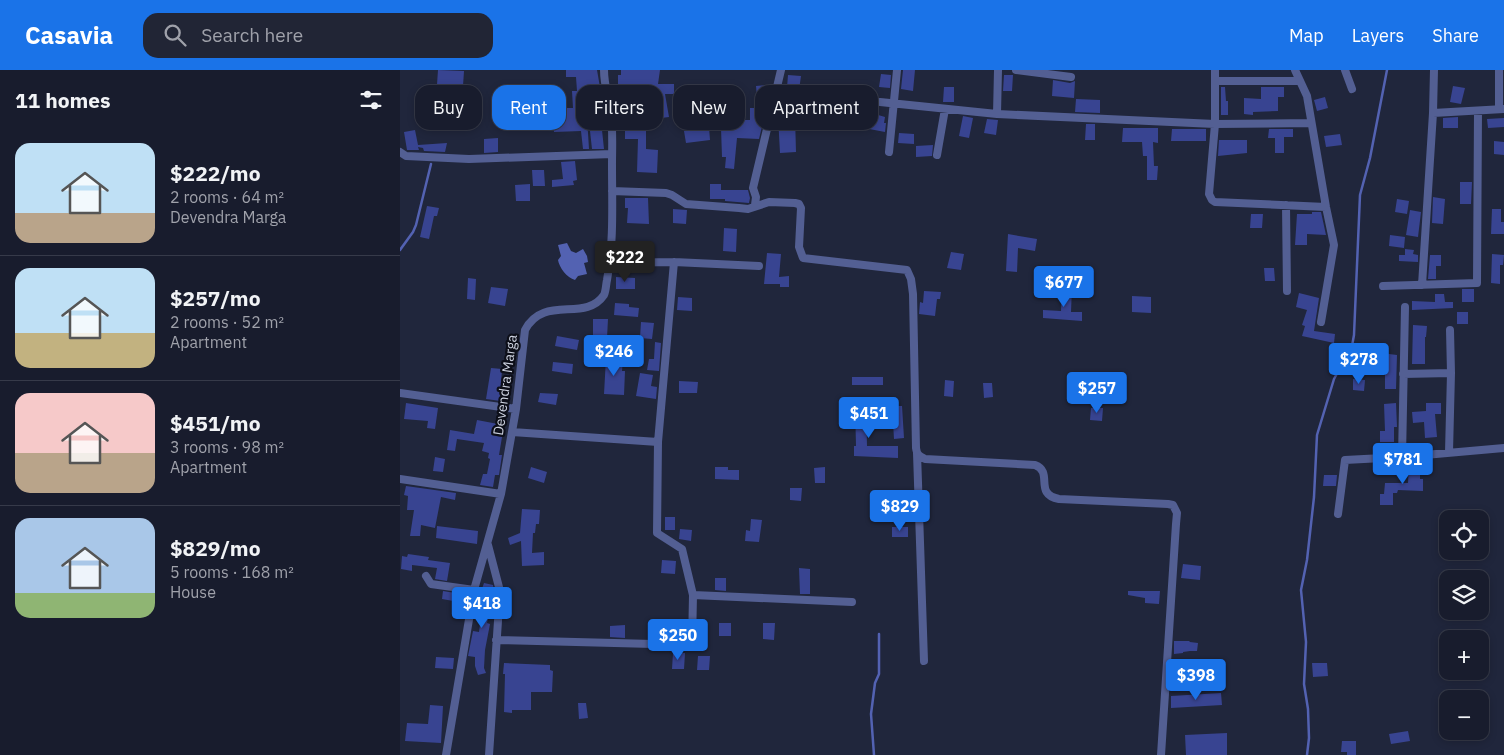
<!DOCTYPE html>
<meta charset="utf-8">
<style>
body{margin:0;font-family:"IBM Plex Sans",sans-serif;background:#212535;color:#f1f3f6;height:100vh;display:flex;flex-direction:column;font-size:19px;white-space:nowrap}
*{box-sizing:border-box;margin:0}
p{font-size:16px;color:#9fa1aa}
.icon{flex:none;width:28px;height:28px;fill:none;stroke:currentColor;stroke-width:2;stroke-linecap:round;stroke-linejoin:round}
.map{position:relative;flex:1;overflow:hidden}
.panel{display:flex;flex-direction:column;background:#181c2d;width:400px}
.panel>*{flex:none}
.guide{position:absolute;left:15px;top:15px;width:475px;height:45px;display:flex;gap:10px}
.controls{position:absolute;left:1039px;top:440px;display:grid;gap:10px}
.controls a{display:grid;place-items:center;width:50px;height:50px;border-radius:10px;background:#181c2d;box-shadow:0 2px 8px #0003,0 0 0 1px #363a49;font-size:25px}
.price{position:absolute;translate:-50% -42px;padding:0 11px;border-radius:5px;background:#1a73e8;color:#fff;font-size:16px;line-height:32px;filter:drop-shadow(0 1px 2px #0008)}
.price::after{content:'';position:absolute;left:50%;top:30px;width:15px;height:11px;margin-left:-8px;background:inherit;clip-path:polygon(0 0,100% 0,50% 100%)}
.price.on{background:#222;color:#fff}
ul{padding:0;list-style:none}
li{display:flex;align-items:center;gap:15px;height:125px;padding:0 15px}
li+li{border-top:1px solid #363a49}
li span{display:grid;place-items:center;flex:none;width:140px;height:100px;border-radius:15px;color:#555}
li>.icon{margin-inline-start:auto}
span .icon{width:60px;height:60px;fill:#fffc;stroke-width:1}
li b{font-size:21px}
h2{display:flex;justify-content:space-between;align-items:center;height:60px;padding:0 15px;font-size:21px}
.chip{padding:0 18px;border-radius:15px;background:#181c2d;box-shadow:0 2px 8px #0003,0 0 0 1px #363a49;font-size:18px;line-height:45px}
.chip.on{background:#1a73e8;color:#fff}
header{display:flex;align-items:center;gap:30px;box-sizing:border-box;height:70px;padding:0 25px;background:#1a73e8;color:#fff}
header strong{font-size:24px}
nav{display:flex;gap:28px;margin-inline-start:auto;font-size:18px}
.search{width:350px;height:45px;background:#212535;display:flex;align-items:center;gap:12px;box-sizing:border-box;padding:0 18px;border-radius:15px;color:#9fa1aa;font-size:19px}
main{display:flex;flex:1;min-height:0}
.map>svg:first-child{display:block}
</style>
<header>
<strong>Casavia</strong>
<div class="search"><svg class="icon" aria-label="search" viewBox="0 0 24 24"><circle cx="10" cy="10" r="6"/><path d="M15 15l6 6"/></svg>Search here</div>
<nav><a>Map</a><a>Layers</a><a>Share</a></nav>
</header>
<main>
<section class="panel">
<h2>11 homes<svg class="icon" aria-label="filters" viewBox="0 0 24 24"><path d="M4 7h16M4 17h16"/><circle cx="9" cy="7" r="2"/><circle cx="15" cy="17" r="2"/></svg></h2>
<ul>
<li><span style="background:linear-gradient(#bfe0f5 70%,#b9a48a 0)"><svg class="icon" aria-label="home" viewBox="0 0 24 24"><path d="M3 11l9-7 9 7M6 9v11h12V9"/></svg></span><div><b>$222/mo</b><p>2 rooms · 64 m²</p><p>Devendra Marga</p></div></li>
<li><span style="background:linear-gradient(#bfe0f5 65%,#c2b280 0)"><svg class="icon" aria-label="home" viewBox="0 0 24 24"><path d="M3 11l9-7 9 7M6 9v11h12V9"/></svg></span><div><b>$257/mo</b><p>2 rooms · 52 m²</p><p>Apartment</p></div></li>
<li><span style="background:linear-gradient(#f6c9c9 60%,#b9a48a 0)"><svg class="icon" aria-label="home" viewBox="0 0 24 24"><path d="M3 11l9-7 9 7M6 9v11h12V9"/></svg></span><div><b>$451/mo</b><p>3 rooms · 98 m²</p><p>Apartment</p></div></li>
<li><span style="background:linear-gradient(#a9c7e8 75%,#8fb573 0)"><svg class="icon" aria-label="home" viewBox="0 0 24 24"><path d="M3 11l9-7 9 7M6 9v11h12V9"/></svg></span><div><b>$829/mo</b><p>5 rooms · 168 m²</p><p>House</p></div></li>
</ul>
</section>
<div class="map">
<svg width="1104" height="685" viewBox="0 0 1104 685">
<rect width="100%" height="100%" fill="#20263c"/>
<path fill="#5362b2" d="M167 173 171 181 176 183 183 179 187 186 188 192 184 193 187 204 178 206 175 210C167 208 159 197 158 190L161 186 158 175Z"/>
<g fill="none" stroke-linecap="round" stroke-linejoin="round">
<path stroke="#5362b2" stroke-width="2.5" d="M0 180 13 162 16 155 31 94
M474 685 471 644 475 613 479 604V564
M907 685 909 668 908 639 904 614 906 572 901 520 907 490 914 427 917 365 934 309 952 276 954 265 960 125 970 88 987 0"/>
</g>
<path fill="#384491" d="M38 0 64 1 62 31 36 29Z
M166 0H197L205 46 187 47 189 79H183L181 61 154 62 153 48 120 49V42L142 41V38H173L172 21H177L176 7H166Z
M221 0H260L258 14H274V24H265L269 47 246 50V79L258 80 257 103 237 102 238 69H225V53H220V23H218V5H221Z
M503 0H515L513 21 501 19Z
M481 4 491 5 490 18 479 17Z
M388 5 401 6 399 20H403L402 32 386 30Z
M604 5H613L612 21H603Z
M653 10 670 13 675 11 674 28 652 26Z
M367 15 368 26H365V44L359 69 337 68 334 99 325 98 326 87H322L321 58H336L338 50H350V38H358L356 16Z
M1053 16 1065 18 1061 34 1050 32Z
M544 17H554V32H543Z
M821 17H825L826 31H828V45H821Z
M861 17H884V27H878V41L853 42V45L844 44V28L861 29Z
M925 27 928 38 917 41 914 30Z
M676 29 700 30V43L675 42Z
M468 42 485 47 484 53H486L485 62 464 58Z
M378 46H395L396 82 380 83Z
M563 46 573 48 569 68 559 66Z
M1058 47V58H1043V48Z
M1104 48V57L1088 58 1087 49Z
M587 49 598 50 596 65 584 63Z
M686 54H695V70H685Z
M309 57 310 70 286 73 284 61Z
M723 58H758V73L753 72 754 96H758L757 110H747V86H743L742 72H722Z
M772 59H806V71H771Z
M869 59H893V67H884V83H875V68H868Z
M15 60 18 75 47 73 45 82 24 81 23 78 18 77 19 80H7L4 62Z
M202 60 204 79H192L190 61Z
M499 63 514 64V74L498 73Z
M940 64 942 75 926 77 924 66Z
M98 68V82L84 83V69Z
M819 70H847V83L818 86Z
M1094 71 1104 72V85L1094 84Z
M533 75 532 86 516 87V76Z
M175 91 177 110 173 111 174 115 152 117V110L163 109 161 92Z
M132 100H144L145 116H133Z
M1060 112H1072L1071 134H1060Z
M130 114V131H116L115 115Z
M310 114H321V120H348L350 128 349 133 325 131V129H310Z
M1033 127 1045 129 1043 154 1032 153Z
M225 128H248L249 154 227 153 228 138H225Z
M997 129 1009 131 1007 144 995 142Z
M27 136 39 138 37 146H34L29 169 20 167Z
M273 139 287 140 286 154 273 153Z
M1092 139H1101V152H1104V164H1091Z
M1010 140 1021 142 1018 167 1006 165Z
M912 142H921L926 165 907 164V175H895L897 144H912Z
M851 144H863L862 158H850Z
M324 158 337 159 336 182 323 181Z
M608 164 637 169 635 181 618 178 617 202 606 201Z
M990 165 1005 167 1004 178 989 176Z
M1005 179 1014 180 1013 184 1018 185V192L999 191V185H1005Z
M551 182 564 184 561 200 547 198Z
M367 183 381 184 379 207 389 206V217H380V214H364Z
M1092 184 1104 185 1103 195H1100V214L1091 213Z
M1030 185H1041V196H1036V209H1028Z
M864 198H874L875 211H865Z
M216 207 235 208V219H216Z
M68 208 76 209 75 230 67 229Z
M91 217 108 219 105 236 88 233Z
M662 217H672L671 242H682V251L643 248V240L661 241Z
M1062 219H1074V232H1062Z
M524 221 541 222 540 229H537L535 246 519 244 520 232 523 233Z
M899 223 919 228 914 261 935 264 934 273 902 266 905 256 902 255 907 240 896 237Z
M1035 224H1044L1045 232H1053V238L1012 240V231L1035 232Z
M732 226 751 227V243L732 242Z
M278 227 292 228V241L277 240Z
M215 233 229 234V237L239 238 238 247 214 245Z
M1057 242H1068V254H1057Z
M193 249H208L207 268H193Z
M241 252 254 253 252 269 240 268Z
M1013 255 1027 256 1026 267H1025V294H1012Z
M157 266 179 270 177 280 155 276Z
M255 272 261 273 259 301 247 300 249 289H254Z
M981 283 997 285 996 319H985V300L980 299Z
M206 288 223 289 222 301H225L224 325 204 324Z
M153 292 173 294 172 304 152 301Z
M91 298 102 299 101 313 110 315 108 332 86 329Z
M240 303 253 305 251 316 257 317 256 329 236 326Z
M452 307H483V315H452Z
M953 309 965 310 964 321 953 320Z
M545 310 554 311 553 327 544 326Z
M279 311 298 312 297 323H279Z
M583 313H592L593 327 584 328Z
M140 323 158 324 156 335 138 332Z
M6 333 38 338 35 359 27 358 28 351 4 349Z
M996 333 997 357H994V372H980V361H985L984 334Z
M1026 333H1041V344H1035L1037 367 1025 368 1024 352 1013 353 1012 342 1026 341Z
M455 336H466L467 376H498V388L454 386V376H456Z
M492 336H502L504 368 494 369Z
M691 338H703L702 351 690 350Z
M77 350 98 354 97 366 102 367 99 385H102L99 405H95L93 417 80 415 83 404H87L90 389 88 388 89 383 82 381 84 373 57 369 55 381 47 380 50 360 74 364Z
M35 387 45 389 43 402 33 401Z
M1009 394H1020V409H1023V421L998 420 997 423H993V435H980V424H984L985 413H1008Z
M131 397 147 402 144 413 128 408Z
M315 397H328V400H339V410L315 409Z
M425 397V413H415L414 398Z
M924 405H937L936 416H923Z
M6 416 56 423 55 430 41 427 35 458 21 455 20 466H10L14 440H7L8 426 4 425Z
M390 418H402L401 431 390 430Z
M122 439 140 440 139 454H136L135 463H133L132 483 144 482V495L122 496 121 471 110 475 108 468 120 463Z
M265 447H275V460H265Z
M351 449 362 450 359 472 345 471 346 460 350 461Z
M37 456 78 461 77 474 36 468Z
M492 457H508V467H492Z
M280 459 292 460 291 471 279 469Z
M8 484 29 487 28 490 50 493 47 511 35 509 37 498 12 495V501L1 499 2 486 7 487Z
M262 490 276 491 275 504 261 503Z
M783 494 801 496 800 510 781 508Z
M399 498 410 499V524H400Z
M315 508H326V521L315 520Z
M84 513 93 515 94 521 87 553 90 554 85 580 84 598 86 603 78 605 75 596V587L68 586 73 561 79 562 81 547 79 546 81 534 77 533Z
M43 521 67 525 66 531 59 530V532L42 529Z
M728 521H760L759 534 745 533V528L728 525Z
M319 553H331V566H319Z
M363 553H375L374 570 363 569Z
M225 555V568L210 567V556Z
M774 571H789L790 572 798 573 797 581H790L783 582V583L774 584Z
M273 583H285L284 599H272Z
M298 586H310L309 600H297Z
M36 587 54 588 53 599 35 598Z
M104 593 150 595V600L153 601 152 622H131V640H112V643L104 642 105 604H103Z
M912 593H927L928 606 913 607Z
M821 623 822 635 771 638V626Z
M178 633H186L188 648 179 649Z
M30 635 43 636 41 673 5 671 7 653 28 654Z
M1008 661 1010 671 991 674 989 664Z
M827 663V685H786L785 665Z
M942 671H956V685H947V682H941Z"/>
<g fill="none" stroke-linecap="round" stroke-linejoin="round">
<path stroke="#535f93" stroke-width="8" d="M616 0 671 7
M815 0V54L809 124 812 130 815 132 926 137
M895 0 907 26 926 137 934 175 921 252
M945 0 952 19
M1099 0V39
M815 11H900
M480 32 597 44 815 54 911 53
M1033 43 1104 39
M597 44 598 0
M0 82 6 86 69 89 212 84
M489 82 497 0
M537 85 545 39
M212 121 266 123 272 125 286 134 339 138 348 139 369 132 395 133 399 134 401 138 399 177 403 188 507 200 511 209 513 224 516 378C517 385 519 386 525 389L635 395C654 402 633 424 659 429L768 434 773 435 777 443 776 454 761 685
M355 135 356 127 353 118 381 0
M886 135 887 221
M274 192 359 196
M1022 215 1033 43 1034 0
M983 216 1077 213 1078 41
M1003 304 1051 303 1050 260
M0 323 116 339
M112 362 258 372 274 192 210 193
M1049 382 1051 303
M517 383 524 591
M1002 387 1104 378
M0 409 101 424
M938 444 945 390 1002 387 1005 237
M88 475 100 521 89 685
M26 506 31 514 74 520
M293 525 452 532
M96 570 292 575 293 525 282 479 257 463 258 372
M46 685 74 520 101 424 116 339 125 260C144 224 185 253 204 225 206 221 206 214 207 210 214 172 212 133 212 95 212 79 213 61 211 45 209 29 204 16 204 0"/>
</g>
<g text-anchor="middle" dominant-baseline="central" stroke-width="4.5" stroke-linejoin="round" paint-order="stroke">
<g font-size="14" fill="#ccd1df" stroke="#0d0f19">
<text transform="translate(105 315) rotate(-82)">Devendra Marga</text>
</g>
</g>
</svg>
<div class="controls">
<a><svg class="icon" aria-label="locate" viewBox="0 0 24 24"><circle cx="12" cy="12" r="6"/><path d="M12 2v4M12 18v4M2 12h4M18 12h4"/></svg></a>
<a><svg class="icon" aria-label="layers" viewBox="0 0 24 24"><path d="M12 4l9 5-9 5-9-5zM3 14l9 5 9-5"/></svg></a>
<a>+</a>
<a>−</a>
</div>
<b class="price on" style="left:225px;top:213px">$222</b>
<b class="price" style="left:664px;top:238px">$677</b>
<b class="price" style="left:214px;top:307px">$246</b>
<b class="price" style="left:959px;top:315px">$278</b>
<b class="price" style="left:697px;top:344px">$257</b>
<b class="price" style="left:469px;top:369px">$451</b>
<b class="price" style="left:1003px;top:415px">$781</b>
<b class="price" style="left:500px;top:462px">$829</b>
<b class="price" style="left:82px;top:559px">$418</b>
<b class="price" style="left:278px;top:591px">$250</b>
<b class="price" style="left:796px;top:631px">$398</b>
<div class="guide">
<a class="chip">Buy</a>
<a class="chip on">Rent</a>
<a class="chip">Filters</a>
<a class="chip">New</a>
<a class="chip">Apartment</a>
</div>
</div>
</main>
